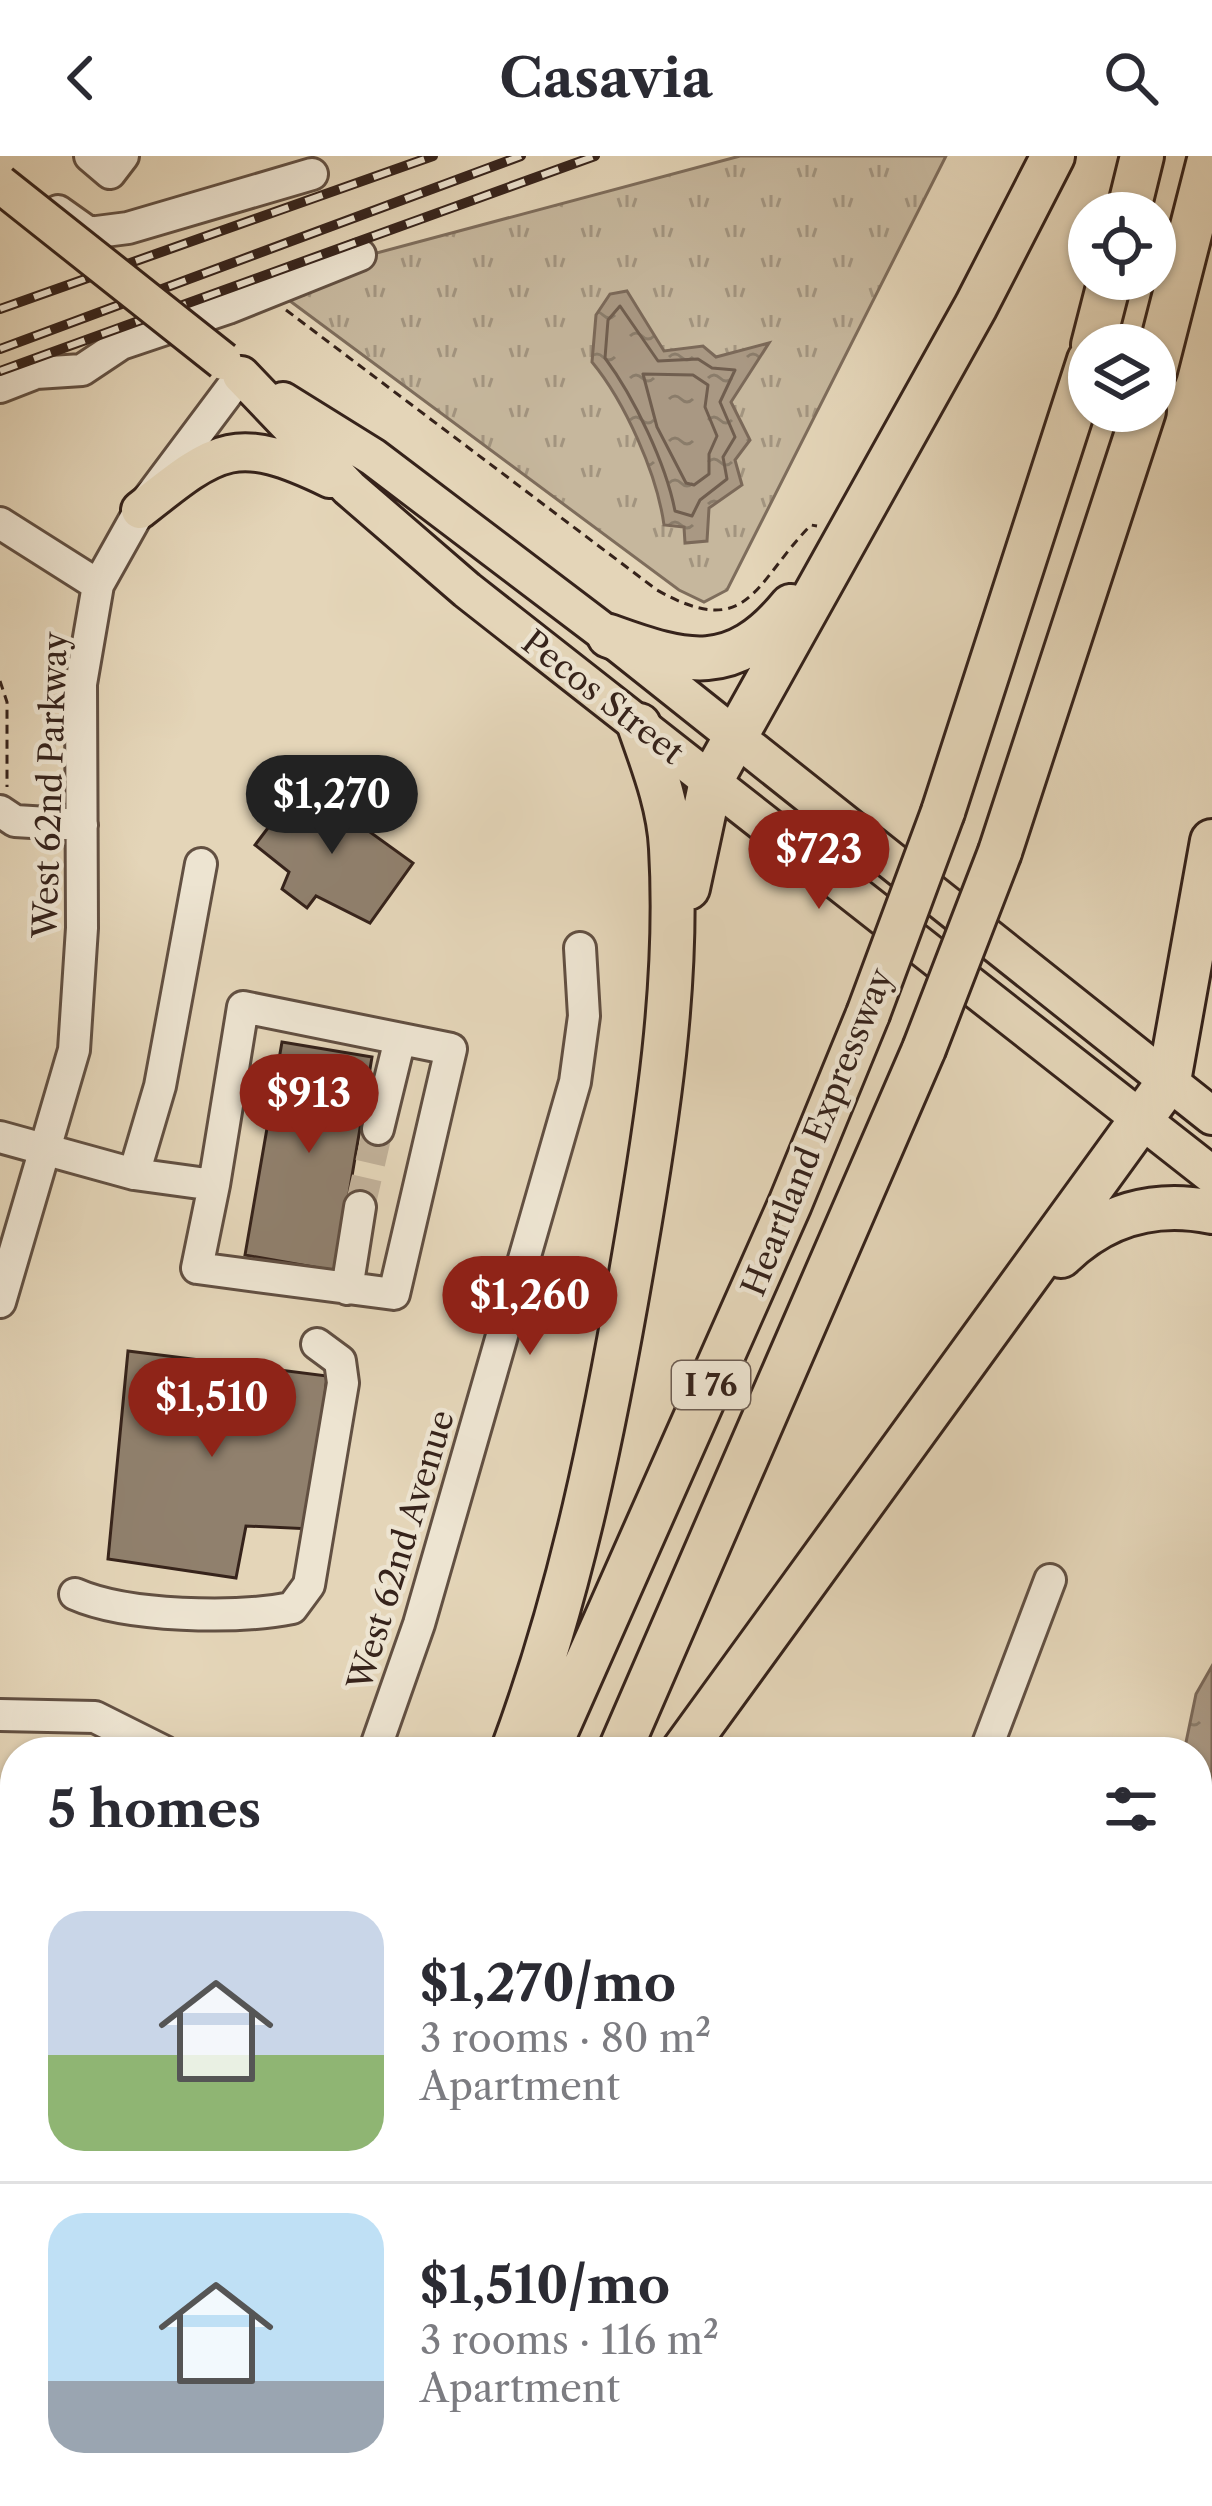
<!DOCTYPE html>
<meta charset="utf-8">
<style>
body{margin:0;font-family:"Libre Caslon Text",serif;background:#f7f7f7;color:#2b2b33;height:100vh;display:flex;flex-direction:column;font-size:45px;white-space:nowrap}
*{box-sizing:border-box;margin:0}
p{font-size:39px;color:#7c7c81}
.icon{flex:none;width:66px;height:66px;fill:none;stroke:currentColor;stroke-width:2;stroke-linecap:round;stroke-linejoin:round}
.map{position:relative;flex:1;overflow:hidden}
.panel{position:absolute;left:0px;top:1581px;width:1212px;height:771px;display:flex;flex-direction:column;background:#fff;border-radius:48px 48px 0 0;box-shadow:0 3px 9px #0004}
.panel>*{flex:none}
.buttons{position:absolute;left:1068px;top:36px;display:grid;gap:24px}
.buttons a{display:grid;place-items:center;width:108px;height:108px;border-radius:50%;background:#fff;box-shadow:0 3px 9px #0004;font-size:60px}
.price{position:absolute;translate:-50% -102px;padding:0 27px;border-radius:42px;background:#8f2418;color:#fff;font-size:39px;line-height:78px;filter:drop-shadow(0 3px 6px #0008)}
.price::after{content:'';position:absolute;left:50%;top:72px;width:36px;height:27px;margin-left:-18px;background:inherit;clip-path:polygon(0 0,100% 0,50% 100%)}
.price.current{background:#222;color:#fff}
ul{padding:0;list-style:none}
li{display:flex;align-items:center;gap:36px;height:300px;padding:0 48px}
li+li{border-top:3px solid #e1e1e2}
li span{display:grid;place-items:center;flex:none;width:336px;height:240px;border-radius:36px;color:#555}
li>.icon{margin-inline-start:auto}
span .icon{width:144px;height:144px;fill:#fffc;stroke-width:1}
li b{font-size:51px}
h2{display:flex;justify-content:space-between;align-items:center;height:144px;padding:0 48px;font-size:51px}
header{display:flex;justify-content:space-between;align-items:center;height:156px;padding:0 48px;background:#fff;font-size:54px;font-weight:800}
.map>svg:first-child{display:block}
</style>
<header><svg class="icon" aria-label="back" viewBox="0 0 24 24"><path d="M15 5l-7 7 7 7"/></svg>Casavia<svg class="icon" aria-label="search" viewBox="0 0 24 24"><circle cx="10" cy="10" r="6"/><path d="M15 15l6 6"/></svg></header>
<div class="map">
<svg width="1212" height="2350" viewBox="0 0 1212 2350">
<defs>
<pattern id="grass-tufts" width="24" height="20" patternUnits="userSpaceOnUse" patternTransform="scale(3)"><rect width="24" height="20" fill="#c6b79d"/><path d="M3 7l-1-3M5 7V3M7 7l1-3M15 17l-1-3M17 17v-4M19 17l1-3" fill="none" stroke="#a2947f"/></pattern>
<pattern id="water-ripples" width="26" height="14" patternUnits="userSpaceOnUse" patternTransform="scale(3)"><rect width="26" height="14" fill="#a99883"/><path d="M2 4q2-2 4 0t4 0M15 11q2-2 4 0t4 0" fill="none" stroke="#8a7c6a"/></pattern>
</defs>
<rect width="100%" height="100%" fill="#e4d5b8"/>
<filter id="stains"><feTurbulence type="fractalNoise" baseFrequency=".00167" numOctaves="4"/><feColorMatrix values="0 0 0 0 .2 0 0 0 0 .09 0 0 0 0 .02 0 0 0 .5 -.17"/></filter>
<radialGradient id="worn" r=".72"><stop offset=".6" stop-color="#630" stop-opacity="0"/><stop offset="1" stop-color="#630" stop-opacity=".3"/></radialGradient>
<path fill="url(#grass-tufts)" stroke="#7e6d5c" stroke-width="3" d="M740 0H946L727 434 704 446 679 434 286 142 298 118Z"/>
<path fill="url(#water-ripples)" stroke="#7b6959" stroke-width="3" d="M627 135 664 195 703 190 716 201 769 187 731 246 750 284 735 304 742 329 709 352 707 385 685 387 684 371 664 369C657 318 625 246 592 206L596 159 610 138Z
M1212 1510V1806L1197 1775V1596H1184L1196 1538Z"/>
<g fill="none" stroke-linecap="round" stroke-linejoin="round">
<path stroke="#705e4f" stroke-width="3" d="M620 150 658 205 698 203 712 212 735 214 720 246 735 281 723 301 727 323 700 344 692 360 675 355C666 308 634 241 605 202L608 164Z
M643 218 693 219 708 229 705 251 717 280 709 298V318L694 329 686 327 657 271Z"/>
</g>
<path fill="#90806d" stroke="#36231b" stroke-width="3" d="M302 627 413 707 370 767 316 740 307 752 282 733 289 716 255 689Z
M282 886 372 901 336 1115 245 1099Z
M128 1195 327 1220 311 1373 246 1370 236 1422 108 1403Z"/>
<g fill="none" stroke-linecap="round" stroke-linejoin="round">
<path stroke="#c1b199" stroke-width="30" stroke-dasharray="30 15" stroke-linecap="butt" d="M360 1051 378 973"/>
<g stroke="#625042" stroke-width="36">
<path id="minor" d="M90 0 110 17 123 0
M58 55 89 77 128 72 312 18
M0 231 36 217 82 214 121 188 228 152 360 99
M0 367 98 429
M0 655 15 665 82 669
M378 973 400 883
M0 981 134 1018 214 1029 197 1112 394 1138 451 893 243 851 214 1029
M134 1018 160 930 201 708
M347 1133 360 1051
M0 1146 74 894 82 772 81 528 98 429 140 354 241 219
M75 1438C127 1461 236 1463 292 1452L309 1429 343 1227 340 1205 317 1188
M0 1559 95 1561 165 1596
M374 1596 419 1468 575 926 584 860 580 792
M985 1596 1050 1424
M0 1963 15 1965
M1197 2220 1212 2232
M0 2281 15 2262
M813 2337 830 2350
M730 2350 740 2337"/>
</g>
<g stroke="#36231b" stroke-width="42">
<path id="major" d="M241 219 349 332 467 434 1212 1019
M283 245 373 301 609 480 1212 960
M140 354C218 292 235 277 330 323"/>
</g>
<g stroke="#36231b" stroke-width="48">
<path id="highway" d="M1128 57 1142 0
M1093 189 1110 123
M1155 215 1210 0
M609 480C686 508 733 521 791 450
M943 656 1089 204
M1000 696 1144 255
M688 732 711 625 976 150 1053 0
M1061 1100C1103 1059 1154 1044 1212 1056
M512 1596C572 1435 605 1270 634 1100 657 967 679 828 671 692 669 650 653 609 639 569
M547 1596 790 1048 868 858
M619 1596 924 893
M682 1596 1169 925 1212 685
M218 2350 223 2337
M307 2350 312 2337"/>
</g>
<path stroke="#36231b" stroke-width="3" stroke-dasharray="9 6" stroke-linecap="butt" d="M286 154 657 434C749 486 754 427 811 369L817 370
M0 525 7 546V631"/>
<use href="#minor" stroke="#ede4d1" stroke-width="30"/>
<use href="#major" stroke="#e4d5b8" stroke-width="36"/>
<use href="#highway" stroke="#e4d5b8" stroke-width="42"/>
<g stroke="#36231b" stroke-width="10">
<path id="rail" d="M0 153 433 0
M0 193 521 0
M0 215 595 0"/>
</g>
<use href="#rail" stroke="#ede4d1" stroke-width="6" stroke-dasharray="18" stroke-linecap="butt"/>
<g stroke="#36231b" stroke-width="42" stroke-linecap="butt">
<path id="major-bridge" d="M0 28 223 205"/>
</g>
<g stroke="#36231b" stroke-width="48" stroke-linecap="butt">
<path id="highway-bridge" d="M868 858 943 656
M924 893 1000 696"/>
</g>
<use href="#major-bridge" stroke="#e4d5b8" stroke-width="36"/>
<use href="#highway-bridge" stroke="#e4d5b8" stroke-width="42"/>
</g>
<g text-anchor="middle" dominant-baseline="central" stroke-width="9" stroke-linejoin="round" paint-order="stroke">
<rect fill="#ede4d1" stroke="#6d5d52" stroke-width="3" x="672" y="1205" width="78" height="48" rx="9"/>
<g font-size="30" font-weight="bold" fill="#36231b">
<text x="711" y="1229">I 76</text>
</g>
<g font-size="33" fill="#36231b" stroke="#ede4d1">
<text transform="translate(603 541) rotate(38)">Pecos Street</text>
<text transform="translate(50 629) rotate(-88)">West 62nd Parkway</text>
<text transform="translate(817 976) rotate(-68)">Heartland Expressway</text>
<text transform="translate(401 1394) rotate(-73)">West 62nd Avenue</text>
</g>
</g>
<rect width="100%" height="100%" filter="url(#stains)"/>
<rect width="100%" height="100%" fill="url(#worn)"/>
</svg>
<div class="buttons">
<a><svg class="icon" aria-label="locate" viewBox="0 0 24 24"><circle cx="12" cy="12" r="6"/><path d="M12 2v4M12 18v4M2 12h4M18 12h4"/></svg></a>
<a><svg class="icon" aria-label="layers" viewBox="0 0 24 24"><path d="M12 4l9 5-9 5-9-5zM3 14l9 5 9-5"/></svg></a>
</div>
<b class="price current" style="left:332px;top:701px">$1,270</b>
<b class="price" style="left:819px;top:756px">$723</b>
<b class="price" style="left:309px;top:1000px">$913</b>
<b class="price" style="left:530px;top:1202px">$1,260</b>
<b class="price" style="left:212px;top:1304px">$1,510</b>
<section class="panel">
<h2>5 homes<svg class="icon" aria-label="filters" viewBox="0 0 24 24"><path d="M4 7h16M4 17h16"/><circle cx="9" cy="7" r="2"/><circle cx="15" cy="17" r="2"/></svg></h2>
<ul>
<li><span style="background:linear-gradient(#c9d6e8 60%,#8fb573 0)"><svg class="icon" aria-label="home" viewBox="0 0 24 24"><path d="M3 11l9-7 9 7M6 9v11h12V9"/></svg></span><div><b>$1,270/mo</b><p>3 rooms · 80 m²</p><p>Apartment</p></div></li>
<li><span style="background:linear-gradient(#bfe0f5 70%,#9aa5b1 0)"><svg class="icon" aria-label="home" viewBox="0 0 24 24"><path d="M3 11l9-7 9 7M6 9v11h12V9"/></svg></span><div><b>$1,510/mo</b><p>3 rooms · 116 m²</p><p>Apartment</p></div></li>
</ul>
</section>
</div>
